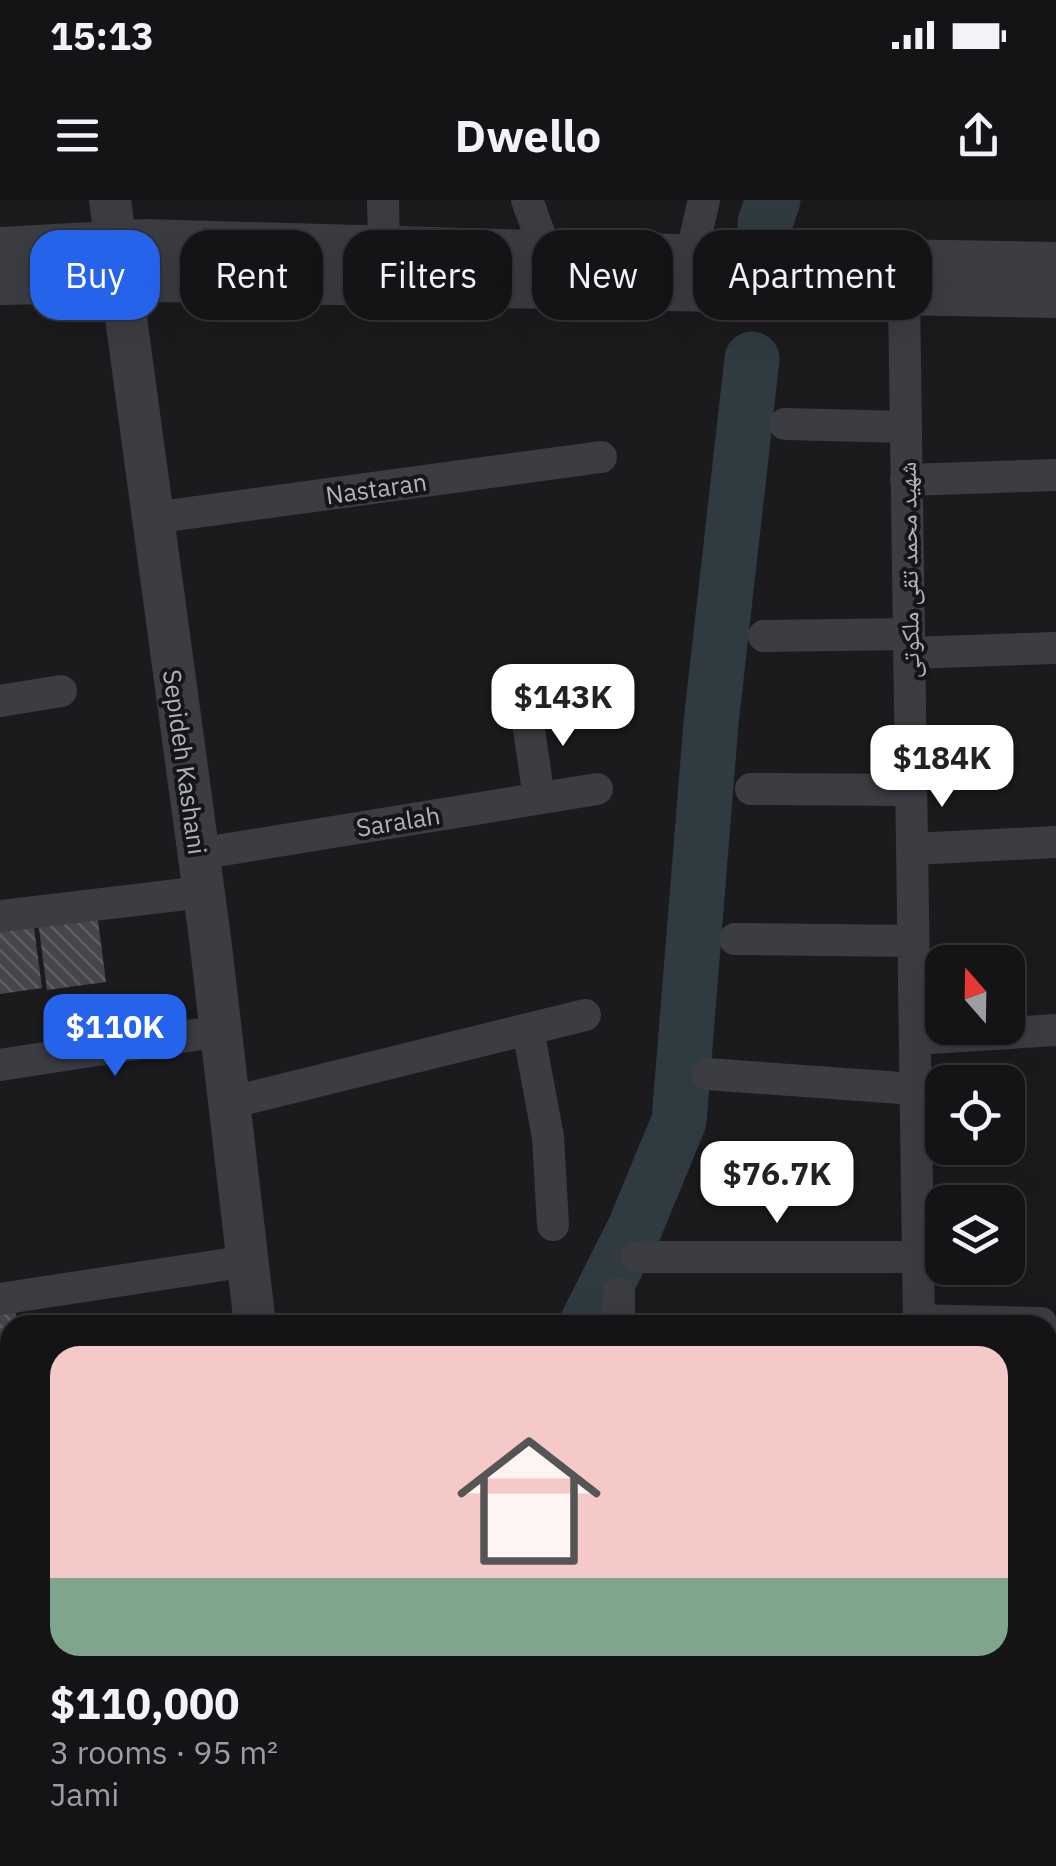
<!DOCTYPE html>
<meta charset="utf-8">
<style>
body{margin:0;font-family:"IBM Plex Sans","Noto Naskh Arabic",sans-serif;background:#1d1d1f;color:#f1f3f6;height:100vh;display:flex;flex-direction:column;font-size:38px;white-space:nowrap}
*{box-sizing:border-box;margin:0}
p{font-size:32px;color:#9d9ea1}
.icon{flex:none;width:55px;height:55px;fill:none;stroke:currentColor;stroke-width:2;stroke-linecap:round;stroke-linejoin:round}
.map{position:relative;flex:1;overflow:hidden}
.sheet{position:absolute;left:0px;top:1115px;width:1058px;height:552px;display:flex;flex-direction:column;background:#141416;border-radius:30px 30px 0 0;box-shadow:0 10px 40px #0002,0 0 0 2px #333335}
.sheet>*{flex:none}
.top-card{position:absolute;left:30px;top:30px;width:998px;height:90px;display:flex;gap:20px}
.needle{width:65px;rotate:340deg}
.buttons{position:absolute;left:925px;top:745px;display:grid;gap:20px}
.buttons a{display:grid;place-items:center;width:100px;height:100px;border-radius:20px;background:#141416;box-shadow:0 10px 40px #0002,0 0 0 2px #333335;font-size:50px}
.price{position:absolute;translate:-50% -85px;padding:0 22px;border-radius:20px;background:#fff;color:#222;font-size:32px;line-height:65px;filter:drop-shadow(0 2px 5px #0008)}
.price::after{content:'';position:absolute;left:50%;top:60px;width:30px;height:22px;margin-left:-15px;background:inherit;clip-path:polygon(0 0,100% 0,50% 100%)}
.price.active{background:#2563eb;color:#fff}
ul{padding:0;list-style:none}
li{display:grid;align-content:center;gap:20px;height:530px;padding:0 50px}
li span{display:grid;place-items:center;height:310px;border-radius:30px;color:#555}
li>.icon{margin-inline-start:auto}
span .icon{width:180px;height:180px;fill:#fffc;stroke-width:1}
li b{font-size:42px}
.chip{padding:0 35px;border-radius:30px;background:#141416;box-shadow:0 10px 40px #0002,0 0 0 2px #333335;font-size:35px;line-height:90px}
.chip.active{background:#2563eb;color:#fff}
.status{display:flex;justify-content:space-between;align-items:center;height:70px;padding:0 50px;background:#141416;direction:ltr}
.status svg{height:28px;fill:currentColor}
header{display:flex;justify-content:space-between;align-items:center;height:130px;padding:0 50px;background:#141416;font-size:45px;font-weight:800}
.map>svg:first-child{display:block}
</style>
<div class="status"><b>15:13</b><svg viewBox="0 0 49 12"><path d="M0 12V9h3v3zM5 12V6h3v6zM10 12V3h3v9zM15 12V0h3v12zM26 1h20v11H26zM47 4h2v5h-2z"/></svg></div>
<header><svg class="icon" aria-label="menu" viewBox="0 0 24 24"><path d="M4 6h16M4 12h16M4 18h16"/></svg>Dwello<svg class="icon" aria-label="share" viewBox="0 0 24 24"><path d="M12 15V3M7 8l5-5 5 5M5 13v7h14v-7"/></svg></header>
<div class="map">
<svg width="1056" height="1666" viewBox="0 0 1056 1666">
<defs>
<pattern id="building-back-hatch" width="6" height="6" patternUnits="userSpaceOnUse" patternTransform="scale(2.5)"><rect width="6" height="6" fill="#45464a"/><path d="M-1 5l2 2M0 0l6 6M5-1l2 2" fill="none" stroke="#5d5e62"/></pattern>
</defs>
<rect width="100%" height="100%" fill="#1b1b1d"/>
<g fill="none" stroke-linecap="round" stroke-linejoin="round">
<path stroke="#303b41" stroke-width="55" d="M765 23 773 0
M586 1125 634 1030 679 921 711 523 752 159
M0 1574 10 1570"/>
</g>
<path fill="url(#building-back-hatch)" d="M97 713 106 782 47 790 38 721Z
M33 720 42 788 0 794V724Z
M14 1103 18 1125H10V1181L0 1182V1105Z"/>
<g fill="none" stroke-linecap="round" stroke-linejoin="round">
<path stroke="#3c3d42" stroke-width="32" d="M383 0 384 47
M527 0 546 52
M691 55 704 0
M904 95 919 1125
M785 224 906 227
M906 280 1056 275
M152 318 601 257
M764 436 909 434
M909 453 1056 448
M0 501 61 491
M526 509 539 598
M751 589 911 590
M912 649 1056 642
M198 654 597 589
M0 716 203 692
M735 739 913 741
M528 830 548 937 553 1025
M915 839 1056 830
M0 865 221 831
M707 874 915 889
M229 903 585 815
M637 1057H917
M619 1093V1125
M0 1099 248 1061
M919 1120 1041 1123
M0 1261 10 1259
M1048 1464H1056
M692 1658V1666"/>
<path stroke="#3c3d42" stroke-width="42" d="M110 0 210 738 255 1125
M0 48 145 40 780 58 1056 63
M0 84 164 81 1056 97
M1048 1343 1056 1342
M0 1474 10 1472
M0 1512 10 1511
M278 1658V1666"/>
</g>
<g text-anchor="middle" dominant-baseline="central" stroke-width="8" stroke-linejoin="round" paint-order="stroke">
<g font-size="25" fill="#aeb3bc" stroke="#161618">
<text transform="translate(376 288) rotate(-8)">Nastaran</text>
<text transform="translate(908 370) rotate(-91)">شهید محمد تقی ملکوتی</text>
<text transform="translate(185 562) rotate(82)">Sepideh Kashani</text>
<text transform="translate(398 621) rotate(-9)">Saralah</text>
</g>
</g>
</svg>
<div class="buttons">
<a><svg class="needle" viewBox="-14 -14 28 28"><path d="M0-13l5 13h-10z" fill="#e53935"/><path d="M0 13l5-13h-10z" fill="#9d9ea1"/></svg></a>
<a><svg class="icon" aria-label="locate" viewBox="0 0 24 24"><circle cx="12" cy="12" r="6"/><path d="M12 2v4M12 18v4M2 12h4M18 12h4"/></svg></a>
<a><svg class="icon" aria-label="layers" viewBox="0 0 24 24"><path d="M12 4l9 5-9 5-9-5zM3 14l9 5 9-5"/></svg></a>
</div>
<b class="price" style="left:563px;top:549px">$143K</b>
<b class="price" style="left:942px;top:610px">$184K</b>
<b class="price active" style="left:115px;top:879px">$110K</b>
<b class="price" style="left:777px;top:1026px">$76.7K</b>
<div class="top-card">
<a class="chip active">Buy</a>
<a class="chip">Rent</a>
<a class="chip">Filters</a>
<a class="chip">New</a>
<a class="chip">Apartment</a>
</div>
<section class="sheet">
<ul>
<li><span style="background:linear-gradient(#f6c9c9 75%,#7fa58c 0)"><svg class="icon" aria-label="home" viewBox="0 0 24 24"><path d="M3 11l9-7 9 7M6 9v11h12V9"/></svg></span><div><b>$110,000</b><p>3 rooms · 95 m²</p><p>Jami</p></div></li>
</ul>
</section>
</div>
